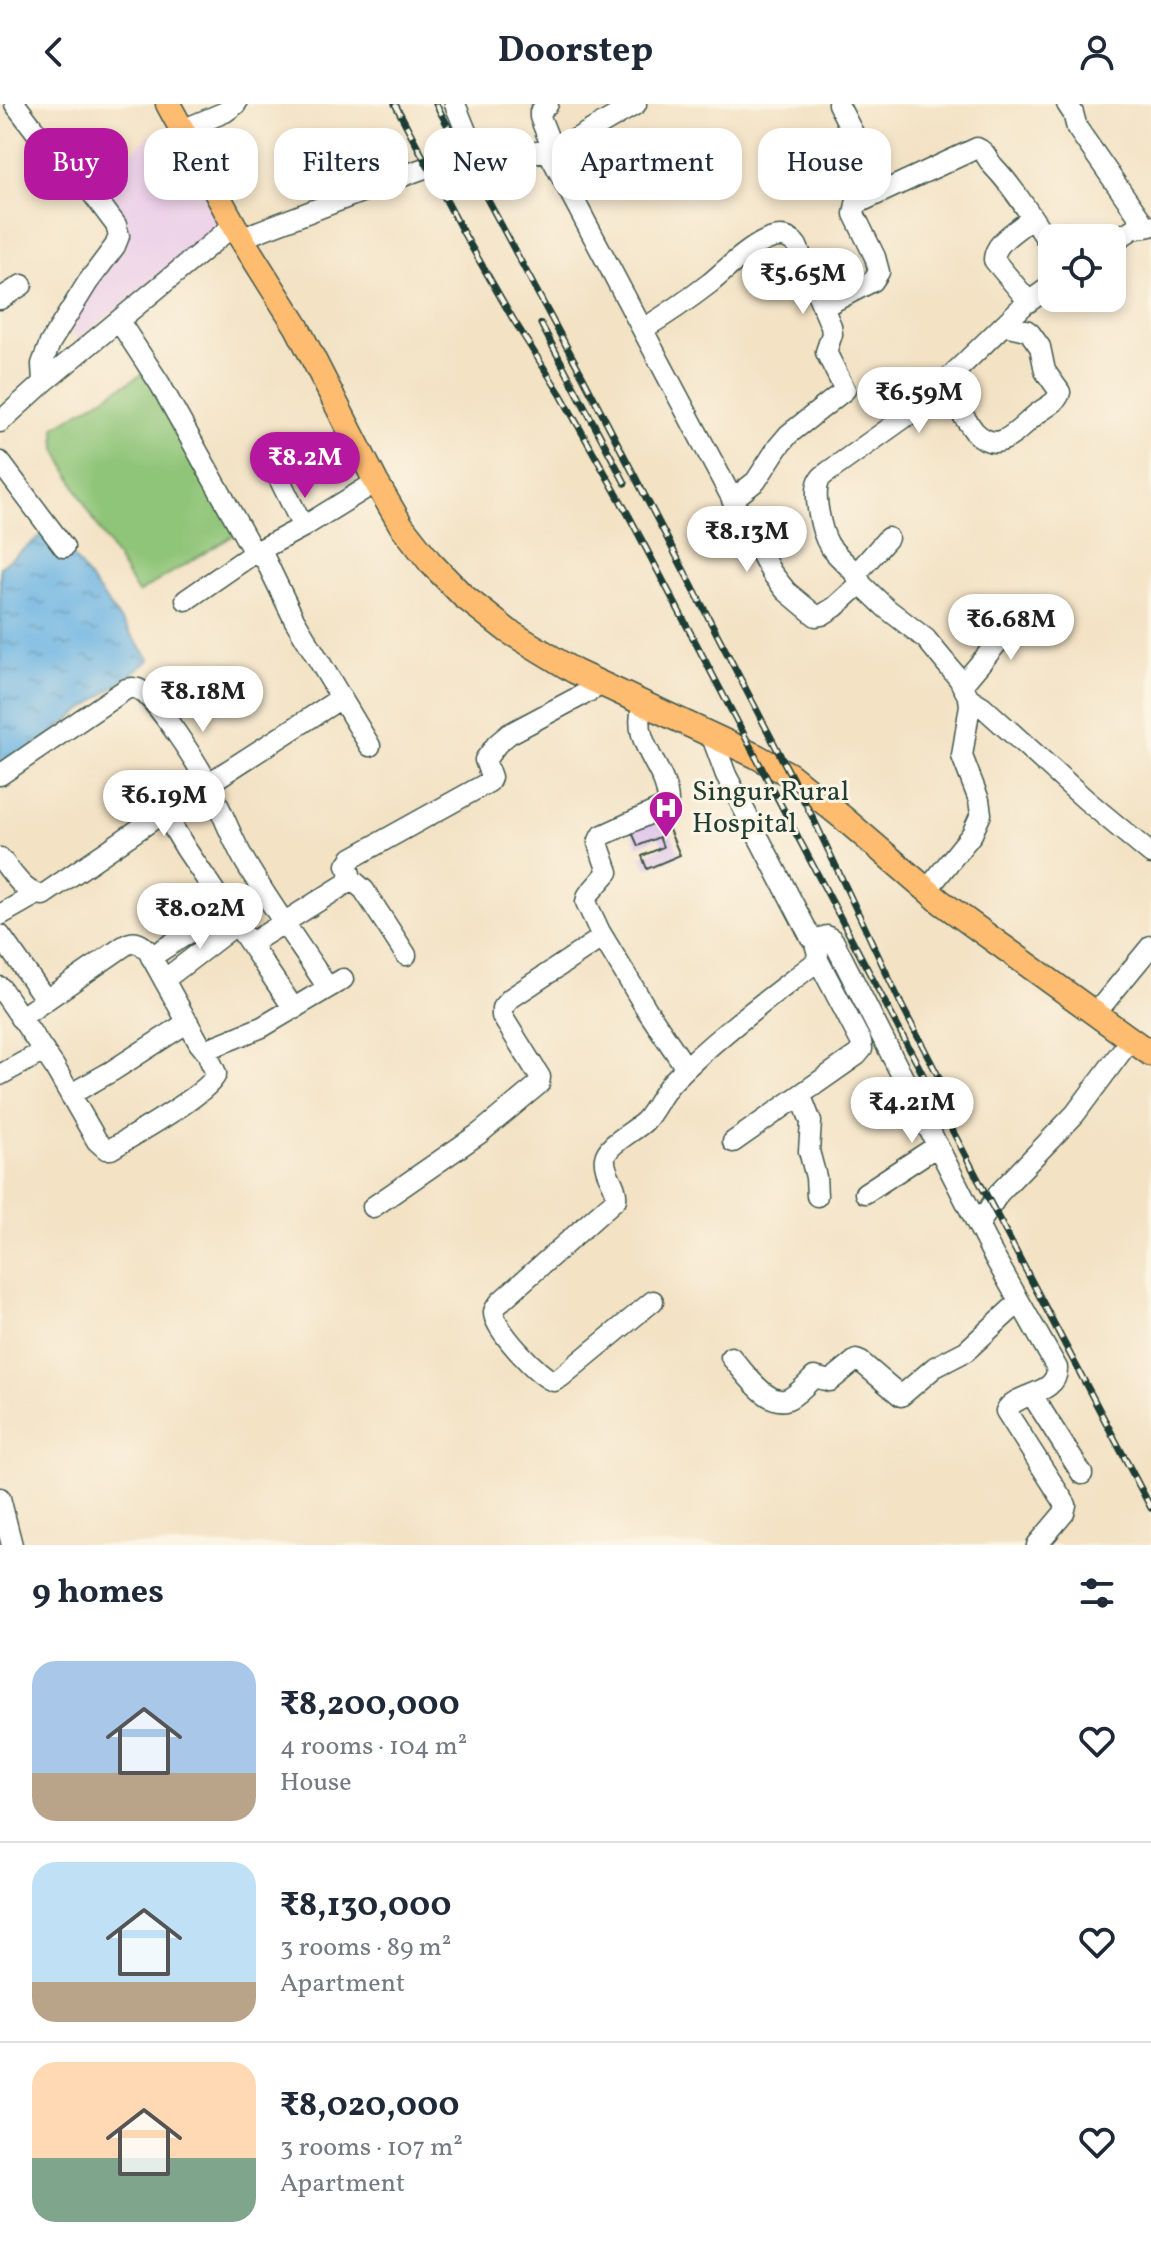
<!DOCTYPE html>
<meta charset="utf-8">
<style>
body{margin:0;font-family:Vollkorn,serif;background:#f6f6f7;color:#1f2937;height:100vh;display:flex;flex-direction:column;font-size:30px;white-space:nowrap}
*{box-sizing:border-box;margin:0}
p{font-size:26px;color:#747a83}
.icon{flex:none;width:44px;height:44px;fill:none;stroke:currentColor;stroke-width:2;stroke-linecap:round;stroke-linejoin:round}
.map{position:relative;height:1441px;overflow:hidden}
.drawer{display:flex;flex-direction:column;background:#fff;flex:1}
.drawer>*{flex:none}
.guide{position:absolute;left:24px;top:24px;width:1104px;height:72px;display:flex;gap:16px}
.tools{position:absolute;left:1038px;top:120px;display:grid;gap:16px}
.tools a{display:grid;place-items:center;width:88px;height:88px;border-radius:16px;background:#fff;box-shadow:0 4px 12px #0003;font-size:40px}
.price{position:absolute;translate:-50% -68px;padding:0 18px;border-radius:28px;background:#fff;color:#222;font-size:26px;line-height:52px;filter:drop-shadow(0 2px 4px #0008)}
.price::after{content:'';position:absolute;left:50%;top:48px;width:24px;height:18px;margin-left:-12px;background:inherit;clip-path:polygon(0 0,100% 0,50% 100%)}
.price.selected{background:#b5179e;color:#fff}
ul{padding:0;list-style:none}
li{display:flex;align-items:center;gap:24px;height:200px;padding:0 32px}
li+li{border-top:2px solid #e0e1e3}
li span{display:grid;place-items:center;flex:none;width:224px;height:160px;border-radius:24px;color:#555}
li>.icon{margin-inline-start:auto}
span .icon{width:96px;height:96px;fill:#fffc;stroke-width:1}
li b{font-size:34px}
h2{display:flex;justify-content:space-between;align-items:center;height:96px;padding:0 32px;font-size:34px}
.chip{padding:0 28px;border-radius:24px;background:#fff;box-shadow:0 4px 12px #0003;font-size:28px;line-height:72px}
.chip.selected{background:#b5179e;color:#fff}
header{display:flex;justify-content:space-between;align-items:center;height:104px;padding:0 32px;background:#fff;font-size:36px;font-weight:700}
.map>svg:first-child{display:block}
</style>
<header><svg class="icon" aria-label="back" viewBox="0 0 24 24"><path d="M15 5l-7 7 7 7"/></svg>Doorstep<svg class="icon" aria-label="person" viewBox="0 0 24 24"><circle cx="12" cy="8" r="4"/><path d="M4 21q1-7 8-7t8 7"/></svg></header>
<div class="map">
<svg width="1151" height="1441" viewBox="0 0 1151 1441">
<defs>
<pattern id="water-ripples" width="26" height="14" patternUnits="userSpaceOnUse" patternTransform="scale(2)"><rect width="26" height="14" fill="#6ab3e2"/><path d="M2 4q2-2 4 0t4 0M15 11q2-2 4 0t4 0" fill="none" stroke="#5793b8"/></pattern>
</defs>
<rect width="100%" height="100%" fill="#fcf5e5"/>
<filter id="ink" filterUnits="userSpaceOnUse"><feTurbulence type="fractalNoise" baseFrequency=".0125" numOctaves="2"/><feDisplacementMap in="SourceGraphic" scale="16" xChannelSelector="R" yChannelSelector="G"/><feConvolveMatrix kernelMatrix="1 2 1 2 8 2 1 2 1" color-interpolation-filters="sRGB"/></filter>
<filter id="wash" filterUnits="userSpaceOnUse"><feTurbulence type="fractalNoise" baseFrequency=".006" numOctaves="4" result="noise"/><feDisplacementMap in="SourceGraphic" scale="32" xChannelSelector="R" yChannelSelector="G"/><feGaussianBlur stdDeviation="1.8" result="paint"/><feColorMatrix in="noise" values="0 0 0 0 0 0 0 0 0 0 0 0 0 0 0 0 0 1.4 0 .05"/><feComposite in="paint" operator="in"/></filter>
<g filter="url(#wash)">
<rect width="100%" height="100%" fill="#f3e2c4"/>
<path fill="#edd1e9" d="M151 31 181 75 189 69 209 93 221 117 165 167 77 236 65 219 123 137 92 83Z"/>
<path fill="#8fc578" stroke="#578156" stroke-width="2" d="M149 266 246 424 138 489 90 410 56 345 55 323Z"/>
<path fill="url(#water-ripples)" stroke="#44788b" stroke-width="2" d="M52 424 150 556 2 666 0 662V463Z"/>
<g id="blocks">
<path fill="#d4b5ed" d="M663 712 680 751 647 765 642 752 663 743 659 733 638 742 631 726Z"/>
</g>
</g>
<g filter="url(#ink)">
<use href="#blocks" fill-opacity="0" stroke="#3f564a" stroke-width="2"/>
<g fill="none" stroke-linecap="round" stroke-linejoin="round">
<g stroke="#3f564a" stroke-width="23">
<path id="minor" d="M15 0 52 49 89 85 116 121 119 132 115 142 88 178 50 239 42 260 43 279
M455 0 476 52
M548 0 540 8V13L553 46
M838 0 883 87
M1067 0 1073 9 1077 24 1146 123
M182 26 225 8 236 0
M548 47 771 468 786 487 816 512 822 511 835 503 859 481H862L886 504 926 535 959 575 969 594 970 601 962 652 979 696 981 710 972 730 927 786
M241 134 419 66 453 55 548 47 562 43 636 0
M1112 138 1133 125 1151 122
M0 195 22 181
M1029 198 994 156C994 138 1019 125 1032 114
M823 203 873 177 879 168 875 153 854 110 856 100 977 44C987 48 987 56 994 63 1017 87 1033 116 1052 143
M119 217 160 280 254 449 265 455 294 515 370 642
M643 225C666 211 688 196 710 179 727 166 776 112 797 142L831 222 832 230 826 248 845 286 789 330 778 343 756 377 732 396
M942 282 974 327C1000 354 1018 324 1038 309 1047 302 1057 299 1060 288L1045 267 1040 243 1030 229 1026 226 1004 221
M0 318 43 279 234 121
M0 358 64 443
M274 364 303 423
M856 470 888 434
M862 481C855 464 839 456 829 441 821 428 813 391 819 377 821 373 825 370 828 368L918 304 1023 202 1052 181
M186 496 254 449 303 423 376 378
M962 581 998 538 1039 509
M969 594 982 602 1086 696 1151 750
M643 600C630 641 667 662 668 698L664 703 601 732 598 739 608 768 588 791 586 798 600 828 647 906 686 964
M712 633 726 671 811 834 815 836 827 832 833 836 992 1149 1057 1264C1058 1292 1015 1288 1006 1307L1066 1401 1064 1409 1037 1441
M0 671 126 585C132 584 132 583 138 585 155 592 201 665 210 684 223 709 232 736 247 761 272 803 301 843 328 884
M164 708 186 745 294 905
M0 754C12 767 24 791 43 791L164 708 341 594
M350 774 364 786 406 851
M0 811 35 791
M0 831 46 896
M250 840 347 779 350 770 347 761 352 754 489 678 491 673 485 656 497 640 509 630 601 581
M151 853 226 805
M164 876 237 820
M0 883 54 962 97 1037 106 1045H111C132 1032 210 989 216 970 214 961 205 954 210 944L262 923 343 875
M1095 910 1151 842
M20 914 124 842C134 836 140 838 148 847L199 939 208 950
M0 971 44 947
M71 990 112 967 188 918
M801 992 811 1018 809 1047 816 1073 817 1092
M733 1038 857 951 862 945 861 938 818 856
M865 1089 937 1042
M373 1103 480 1029 539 980 540 973 502 912V904L511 894 603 833
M978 1122 999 1089 1075 1010 1130 936
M653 1197 561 1273 554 1277C540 1274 492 1223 494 1208 495 1203 498 1201 501 1197L616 1095C618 1081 603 1069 605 1054 607 1040 635 1027 645 1017 656 1005 662 988 673 977 717 932 767 896 816 858L818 850 814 836
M731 1253C744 1267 769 1306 790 1294 799 1289 807 1280 814 1273L830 1277 856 1256 861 1258 901 1292 935 1263 966 1247 1019 1198
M1032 1291 1082 1370
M0 1394 12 1441"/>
</g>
<g stroke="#3f564a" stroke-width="27">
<path id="major" d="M168 0 241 134 297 223 376 378 401 421 430 458 463 492 508 527 574 567 756 652 790 671 842 713 941 798 1151 950"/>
</g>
<use href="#minor" stroke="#fff" stroke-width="20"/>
<use href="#major" stroke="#fdbc70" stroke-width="24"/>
<g stroke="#1f3d34" stroke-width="7">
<path id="rail" d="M395 0 464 130 513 215 561 291 629 412 1151 1404
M436 0 583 273 814 716 902 902 960 1014
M541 220 625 379"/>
</g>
<use href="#rail" stroke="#fcf5e5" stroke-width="4" stroke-dasharray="12" stroke-linecap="butt"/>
</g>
</g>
<defs>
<g id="hospital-pin" transform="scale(1.8)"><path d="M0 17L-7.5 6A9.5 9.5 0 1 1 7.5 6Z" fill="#b5179e" stroke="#fcf5e5"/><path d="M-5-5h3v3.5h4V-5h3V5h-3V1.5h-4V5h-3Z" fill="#fff"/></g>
</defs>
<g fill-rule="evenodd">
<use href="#hospital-pin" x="666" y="704"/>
</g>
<g text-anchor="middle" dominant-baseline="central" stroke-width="6" stroke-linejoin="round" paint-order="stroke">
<g font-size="28" fill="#1f3d34" stroke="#fcf5e5" text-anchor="start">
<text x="692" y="688">Singur Rural<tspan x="692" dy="32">Hospital</tspan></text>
</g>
</g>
</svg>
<div class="tools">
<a><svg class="icon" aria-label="locate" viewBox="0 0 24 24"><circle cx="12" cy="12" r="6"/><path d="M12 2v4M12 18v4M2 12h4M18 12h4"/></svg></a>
</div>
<b class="price" style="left:803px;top:212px">₹5.65M</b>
<b class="price" style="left:919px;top:331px">₹6.59M</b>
<b class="price selected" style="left:305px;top:396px">₹8.2M</b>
<b class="price" style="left:747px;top:470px">₹8.13M</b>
<b class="price" style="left:1011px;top:558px">₹6.68M</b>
<b class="price" style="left:203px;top:630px">₹8.18M</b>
<b class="price" style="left:164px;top:734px">₹6.19M</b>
<b class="price" style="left:200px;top:847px">₹8.02M</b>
<b class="price" style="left:912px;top:1041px">₹4.21M</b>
<div class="guide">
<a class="chip selected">Buy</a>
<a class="chip">Rent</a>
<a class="chip">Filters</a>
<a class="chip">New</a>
<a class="chip">Apartment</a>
<a class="chip">House</a>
</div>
</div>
<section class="drawer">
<h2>9 homes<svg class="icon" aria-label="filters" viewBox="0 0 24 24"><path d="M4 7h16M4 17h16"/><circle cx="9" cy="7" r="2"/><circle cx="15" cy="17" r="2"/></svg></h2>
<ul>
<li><span style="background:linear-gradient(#a9c7e8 70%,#b9a48a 0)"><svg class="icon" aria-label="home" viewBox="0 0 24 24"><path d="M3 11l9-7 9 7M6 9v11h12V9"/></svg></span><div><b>₹8,200,000</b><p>4 rooms · 104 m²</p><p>House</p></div><svg class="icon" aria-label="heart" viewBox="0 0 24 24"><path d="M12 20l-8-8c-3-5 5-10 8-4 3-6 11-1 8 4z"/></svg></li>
<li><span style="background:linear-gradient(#bfe0f5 75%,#b9a48a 0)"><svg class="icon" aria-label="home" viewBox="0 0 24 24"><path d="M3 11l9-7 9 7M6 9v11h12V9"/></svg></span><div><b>₹8,130,000</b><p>3 rooms · 89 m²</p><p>Apartment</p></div><svg class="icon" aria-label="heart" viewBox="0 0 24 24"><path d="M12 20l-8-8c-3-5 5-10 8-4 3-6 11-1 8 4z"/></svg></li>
<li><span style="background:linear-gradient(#ffd9b3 60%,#7fa58c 0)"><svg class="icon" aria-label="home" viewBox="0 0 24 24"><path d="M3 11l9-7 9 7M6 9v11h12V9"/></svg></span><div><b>₹8,020,000</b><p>3 rooms · 107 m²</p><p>Apartment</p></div><svg class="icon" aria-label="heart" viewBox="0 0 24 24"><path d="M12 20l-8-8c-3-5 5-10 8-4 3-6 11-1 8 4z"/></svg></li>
</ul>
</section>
